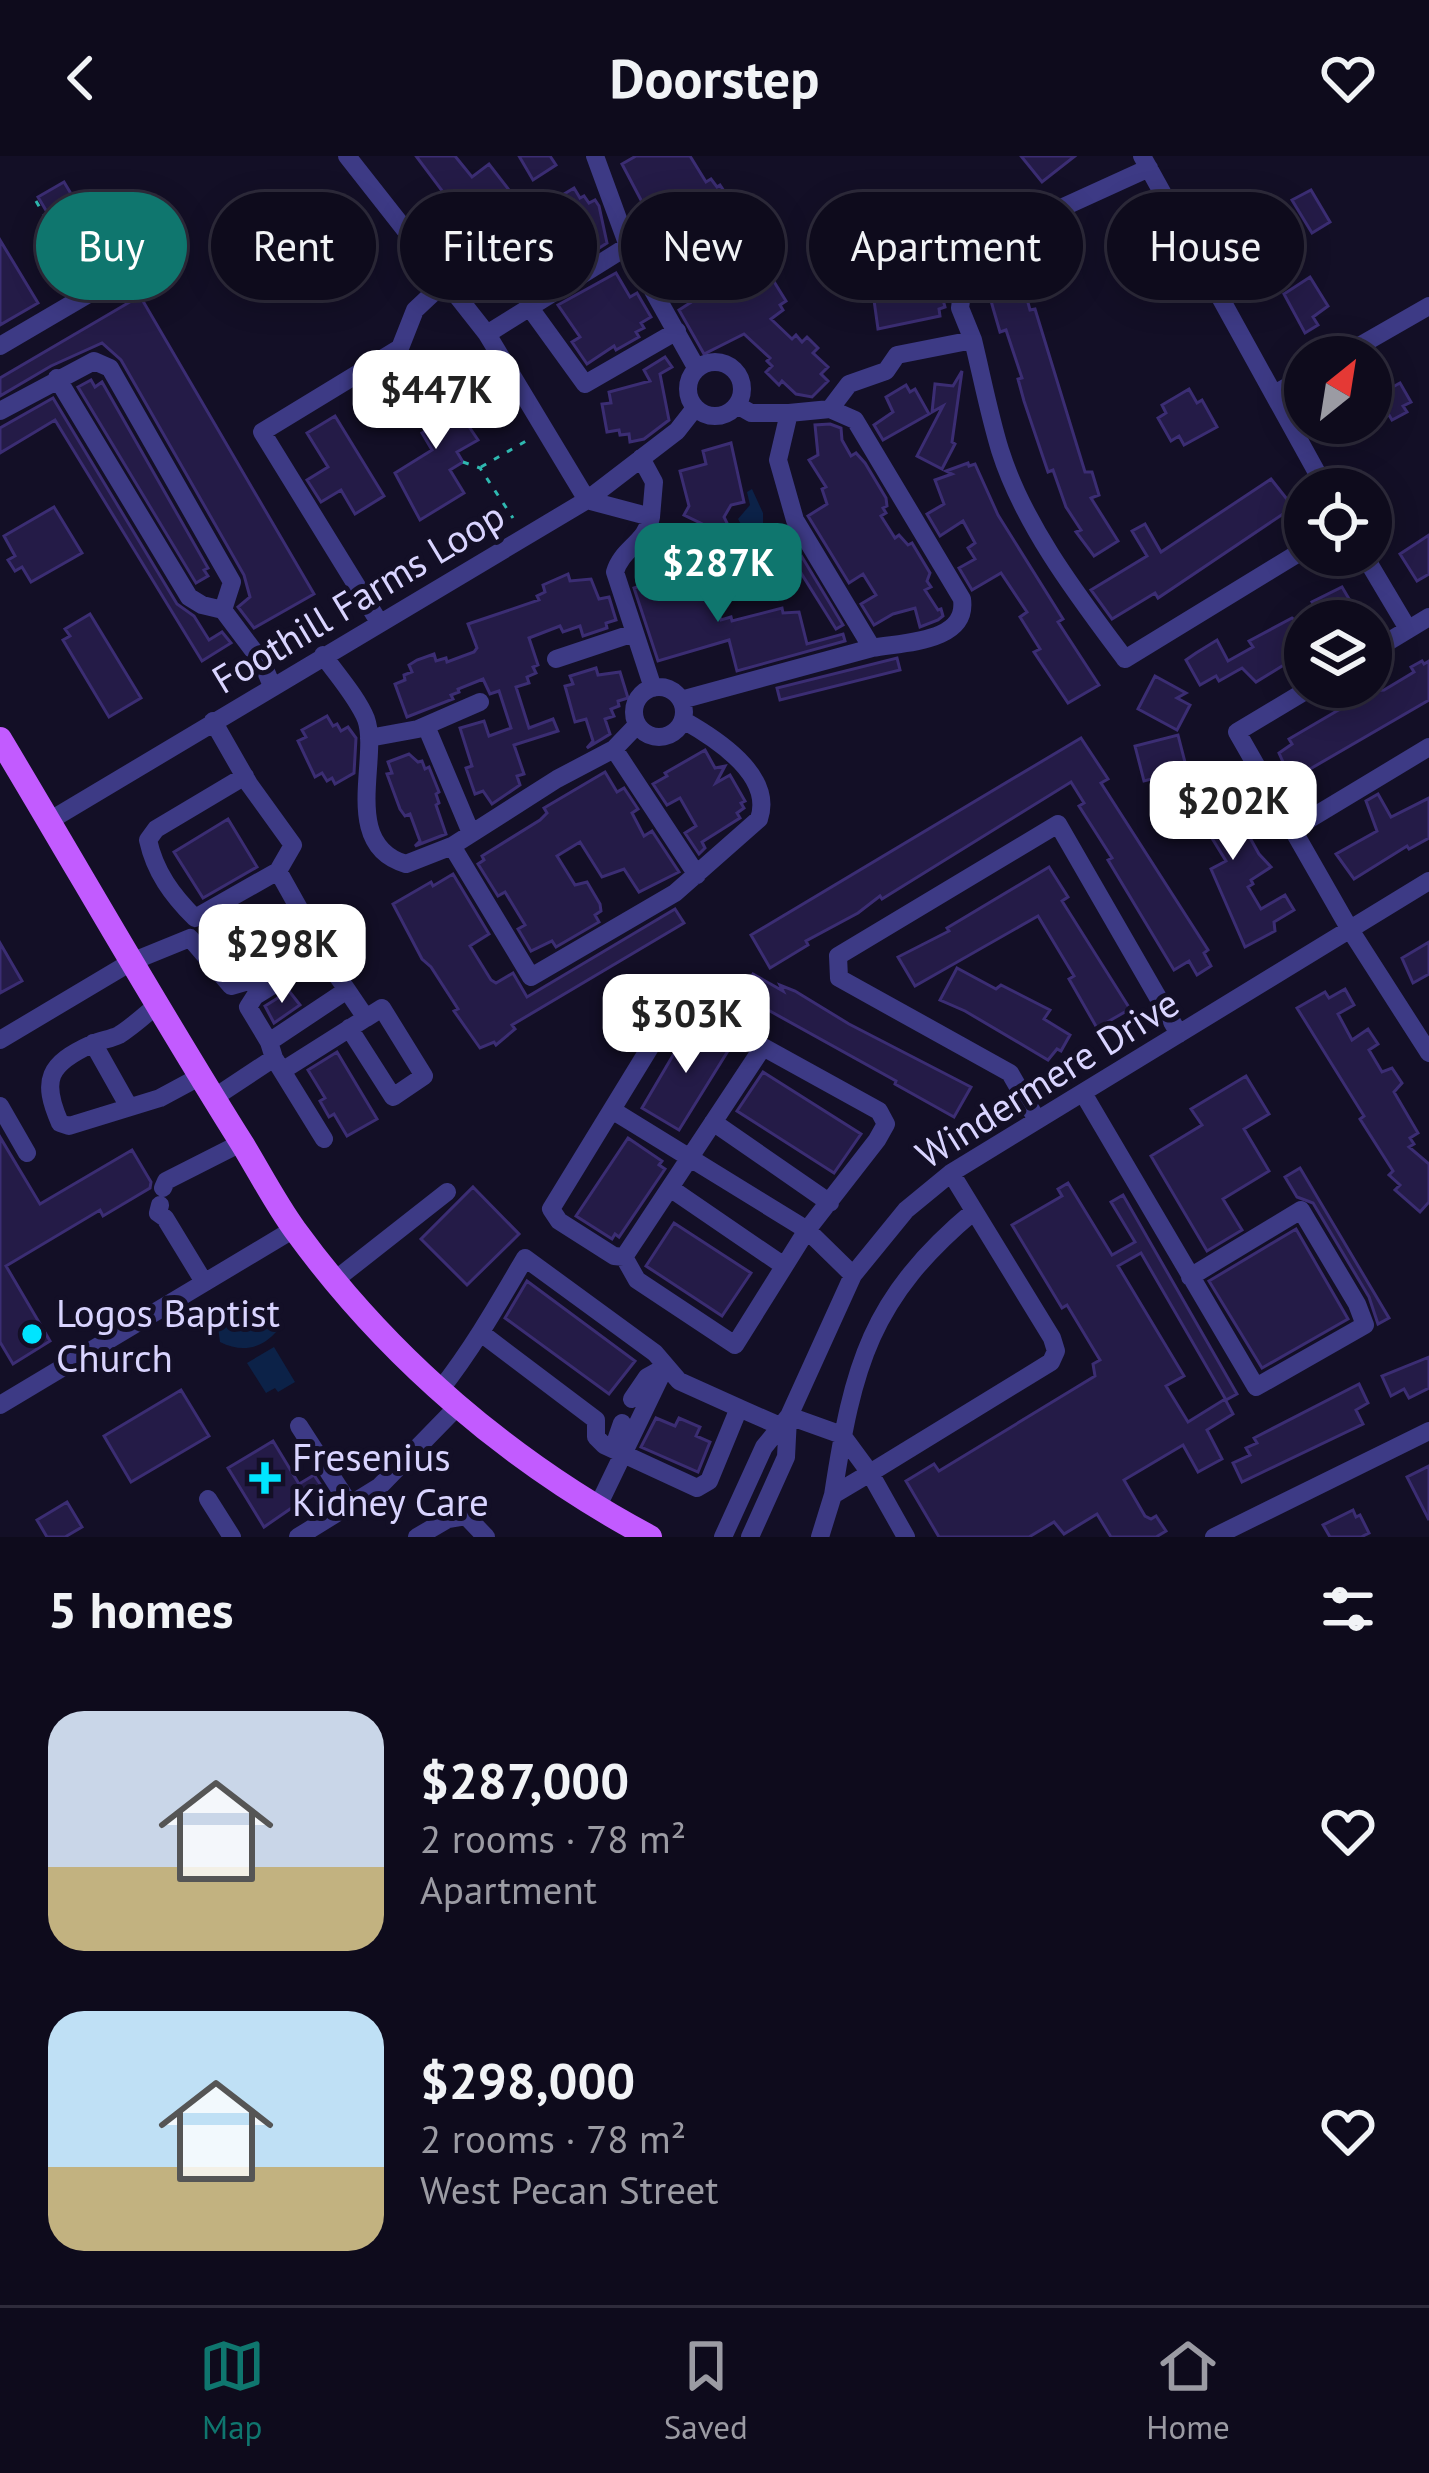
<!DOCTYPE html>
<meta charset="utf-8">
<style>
body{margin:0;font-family:"PT Sans",sans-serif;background:#1c1929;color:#f1f3f6;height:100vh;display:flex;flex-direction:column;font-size:45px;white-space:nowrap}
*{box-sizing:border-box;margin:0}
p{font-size:39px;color:#9b9ba3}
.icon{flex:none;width:66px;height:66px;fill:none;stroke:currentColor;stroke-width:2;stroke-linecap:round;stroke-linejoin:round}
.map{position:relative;height:1381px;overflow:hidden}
.panel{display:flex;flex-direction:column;background:#0e0b1c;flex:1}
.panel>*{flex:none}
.hud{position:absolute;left:36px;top:36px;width:1359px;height:108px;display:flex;gap:24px}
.needle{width:78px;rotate:30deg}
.controls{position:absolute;left:1284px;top:180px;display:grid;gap:24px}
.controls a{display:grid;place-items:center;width:108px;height:108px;border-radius:50%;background:#0e0b1c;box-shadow:0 6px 30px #0003,0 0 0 3px #2e2b3b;font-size:60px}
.price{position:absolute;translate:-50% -102px;padding:0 27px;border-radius:24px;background:#fff;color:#222;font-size:39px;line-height:78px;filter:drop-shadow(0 3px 6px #0008)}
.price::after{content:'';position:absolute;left:50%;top:72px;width:36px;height:27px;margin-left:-18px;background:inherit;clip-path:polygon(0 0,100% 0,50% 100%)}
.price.current{background:#0f766e;color:#fff}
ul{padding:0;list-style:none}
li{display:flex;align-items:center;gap:36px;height:300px;padding:0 48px}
li span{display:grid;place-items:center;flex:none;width:336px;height:240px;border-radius:36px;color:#555}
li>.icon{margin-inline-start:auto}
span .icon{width:144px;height:144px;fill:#fffc;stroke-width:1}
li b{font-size:51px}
h2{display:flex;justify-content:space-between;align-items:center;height:144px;padding:0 48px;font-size:51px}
.chip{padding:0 42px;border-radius:54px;background:#0e0b1c;box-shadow:0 6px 30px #0003,0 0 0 3px #2e2b3b;font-size:42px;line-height:108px}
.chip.current{background:#0f766e;color:#fff}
header{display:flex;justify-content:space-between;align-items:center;height:156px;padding:0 48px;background:#0e0b1c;font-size:54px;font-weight:700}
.dock{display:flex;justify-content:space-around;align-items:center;height:168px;border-top:3px solid #2e2b3b;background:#0e0b1c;font-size:33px;color:#9b9ba3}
.dock a{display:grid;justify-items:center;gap:6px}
.dock .current{color:#0f766e}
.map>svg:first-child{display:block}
</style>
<header><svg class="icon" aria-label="back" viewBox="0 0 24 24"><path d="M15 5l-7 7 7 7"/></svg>Doorstep<svg class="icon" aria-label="heart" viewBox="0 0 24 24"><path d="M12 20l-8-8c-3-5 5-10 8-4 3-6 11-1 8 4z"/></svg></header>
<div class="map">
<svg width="1429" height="1381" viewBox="0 0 1429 1381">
<rect width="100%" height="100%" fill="#130f26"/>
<path fill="#0c2248" d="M752 333 763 357V381L777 396 774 406H760L748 394H733L727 387 729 379 742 370 738 363 750 349 747 336Z
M248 1150H265L277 1160V1175C261 1193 242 1197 220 1186L218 1171Z
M274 1191 295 1226 278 1236 275 1232 266 1237 247 1207Z"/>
<path fill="#241b47" stroke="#3b2d73" stroke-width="3" d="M416 0H455L472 21 489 8 536 69 555 57 549 47 574 32 580 42 584 40 589 47 595 44 599 50 607 87 582 103 573 93 514 126 496 96 493 99 482 88Z
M519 0H550L556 9 533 24Z
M636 0H690L706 26 711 23 717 31 720 29 728 41 725 52 736 70 686 100 675 82 645 92 635 69 651 63 622 8Z
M1021 0H1075L1042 26Z
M64 26 113 108 87 123 38 41Z
M1311 34 1330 66 1312 77 1292 44Z
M0 84 38 147 0 169Z
M742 97 757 121 768 116 786 145 780 149 783 154 771 163 792 183 796 179 802 186 807 181 818 192 813 197 828 211 821 218 828 225 812 241 796 238 782 225 779 229 766 216 772 210 767 205 770 202 744 178 704 198 679 154 693 145 685 132Z
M1011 106H1017L1030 154 1035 153 1085 316H1092L1099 339 1091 342 1118 385 1094 400 1076 376 1081 374 1066 351 1053 314 1048 316 1024 245 1018 223 1022 222 1006 174 1000 176 993 152 984 119Z
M616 117 630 141 637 137 651 161 641 167 644 172 636 176 639 181 616 194 614 190 587 208 572 186 580 181 558 149Z
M1310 121 1328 150 1313 161 1318 169 1305 177 1284 138Z
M933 125 937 141 942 140 945 151 939 153 940 160 878 173 873 137Z
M140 140 314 438 254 472 238 451 250 441 244 419 121 204 102 187 51 210 0 240V222Z
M665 201 672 211 660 218 669 264 644 283 630 286 629 278 620 279 619 274 607 276 602 248 611 247 609 236 650 225 644 214Z
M962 215 952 286 955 288 942 313 917 300 943 250 932 256 935 228 953 230Z
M91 224 95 231 102 226 208 412 204 414 208 420 196 427 78 231Z
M438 225 478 284 457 296 463 306 450 314 464 337 420 364 395 317 432 294 422 277 427 274 408 243Z
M1385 227 1389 233 1400 227 1411 246 1403 250 1407 256 1392 264 1389 259 1371 269V235Z
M906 229 910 236 915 233 929 258 883 284 874 269 893 256 886 241Z
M1189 233 1197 247 1202 244 1217 271 1184 289 1179 280 1171 285 1158 262 1166 257 1162 249Z
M53 242 177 448 194 460 209 484 222 476 231 487 202 505 55 264 0 297V272Z
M335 260 384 340 355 358 341 334 321 346 307 324 328 311 307 277Z
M830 268 841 272 842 284 851 300 856 297 865 307 886 342 887 350 883 352 886 357 881 360 895 382 899 379 908 389 912 387 930 417 927 425 931 431 925 434 938 454 941 453 943 460 938 464 920 471 915 452 893 458 874 469 861 448 876 439 863 418 849 427 808 360 827 348 822 333 826 331 809 304 818 299 815 269Z
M731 287 744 346 731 349 724 361 727 367 717 375 684 359 689 350 680 315 706 308 703 295Z
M968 307 969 310 975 308 998 359 1063 463 1058 466 1099 529 1068 547 1034 496 1040 493 1020 461 1027 456 1001 417 972 434 959 412 975 403 968 392 975 387 963 365 940 380 927 358 944 348 935 324 952 318 946 315Z
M1271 323 1290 347 1286 349 1289 354 1158 442 1155 437 1112 463 1091 434 1147 400 1132 375 1145 368 1161 396Z
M54 351 82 397 31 426 22 411 15 415 8 404 15 400 4 380Z
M1429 379V418L1417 425 1400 398Z
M802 401 843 469 836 473 796 409Z
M690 414 695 433 703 431 705 438 711 437 721 464 731 461 732 465 782 452 783 457 799 456 807 488 843 478 845 485 737 515 729 484 658 505 634 432Z
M568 418 570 425 591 423 599 443 609 441 616 464 606 467 607 472 583 480 580 470 563 476 560 470 529 482 538 509 533 511 536 517 527 521 529 527 516 531 529 572 553 563 558 575 514 589 524 618 517 620 520 629 492 648 483 635 475 638 466 612 472 610 460 572 484 565 489 580 511 572 499 535 490 538 483 523 458 533 459 536 451 539 453 543 407 561 395 528 405 524 404 519 412 516 409 509 417 504 434 498 436 505 446 502 447 506 474 496 477 492 468 468 539 444 537 440 545 436 543 429Z
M1342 431 1359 460 1350 465H1305V496L1256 526 1242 512 1219 525 1216 520 1200 529 1186 504 1196 497 1217 484 1228 505 1253 491 1249 485 1292 462 1296 465 1316 453 1312 446Z
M90 458 141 542 109 561 63 484 70 480 65 473Z
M897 502 900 514 780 544 777 532Z
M1422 505 1424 508 1429 505V544L1291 624 1279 597 1292 588 1289 583 1371 535 1384 534 1414 516 1411 511Z
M596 512 598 519 620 516 628 542 618 545 619 550 611 553 614 560 605 563 610 578 587 592 593 585 586 563 575 566 565 530 573 528 570 520Z
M1155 520 1186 537 1177 542 1190 549 1177 574 1138 553Z
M327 560 333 570 337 568 341 575 348 571 356 582 354 617 335 628 332 622 327 625 322 617 315 621 298 585 306 581 302 574Z
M1178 579 1187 614 1144 625 1135 590Z
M1081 582 1108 623 1101 627 1208 794 1204 797 1211 810 1197 819 1189 805 1174 814 1108 704 1112 702 1079 650 1084 647 1071 626 882 743 880 740 858 757 806 785 808 789 770 812 751 779Z
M705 594 715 612 725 610 716 627 730 619 745 645 741 647 744 652 737 657 740 662 702 686 705 692 699 698 685 677 696 670 680 642 667 649 653 628 667 620 665 617Z
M409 598 418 606 422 605 425 613 429 611 439 636 436 638 439 647 436 649 446 678 415 690 420 685 410 658 405 660 400 653 387 618 392 617 388 606Z
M605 616 617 636 624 632 638 653 632 657 644 680 652 675 679 716 639 736 624 713 602 721 580 686 557 700 575 729 587 726 600 748 601 755 595 759 599 766 556 791 552 785 531 795 518 773 525 769 505 736 498 740 478 708 484 704 482 700 540 664 547 657 544 652Z
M1193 619 1224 659 1234 653 1259 698 1271 711 1251 724 1253 728 1248 731 1261 753 1285 739 1294 754 1274 766 1275 775 1245 791 1211 713 1226 705 1197 658 1189 665 1168 639Z
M1378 638 1391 661 1429 642V682L1409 693 1407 690 1354 723 1336 698 1377 675 1366 645Z
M228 663 257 711 203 742 174 696Z
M1049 711 1068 741 1062 745 1130 853 1097 872 1069 823 1074 820 1038 760 915 830 898 801 949 775 947 772Z
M453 718 489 778 470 790 491 824 496 827 513 817 527 841 675 753 684 767 512 869 515 873 496 889 494 886 480 892 454 855 458 853 431 811 422 803 393 748 431 726 433 730Z
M269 757 277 769 270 774 281 791 244 812 222 786Z
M1429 786V818L1413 827 1402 802Z
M0 787 22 825 0 837Z
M957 812 996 833 1001 829 1050 854 1044 863 1070 879 1061 895 1057 893 1048 904 965 855 940 844Z
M753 818 783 835 780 829 795 835 849 868 971 931 954 961 895 928 896 925 741 839Z
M1345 833 1354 849 1338 858 1352 884 1368 873 1378 888 1369 894 1382 916 1392 912 1402 927 1394 936 1418 977 1410 982 1414 988 1409 991 1429 1008V1046L1420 1056 1395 1034 1400 1029 1389 1019 1393 1015 1360 963 1364 960 1297 852 1325 836 1329 842Z
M289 835 300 849 274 867 265 850Z
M692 867 731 890 679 974 642 952Z
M337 896 377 963 347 980 334 958 329 961 320 945 325 942 308 914Z
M763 916 861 978 834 1017 737 955Z
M1246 920 1269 958 1244 973 1269 1015 1223 1043 1242 1074 1207 1095 1151 1000 1202 969 1191 953Z
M0 981 40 1048 132 994 151 1026 150 1032 103 1060 100 1054 6 1110 50 1185 13 1208 0 1186Z
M628 982 662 1005 659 1009 665 1013 619 1081 615 1078 612 1083 576 1060Z
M1300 1012 1389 1162 1378 1168 1369 1141 1313 1047 1297 1041 1285 1021Z
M1068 1027 1112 1099 1135 1086 1111 1046 1123 1039 1237 1238 1226 1244 1141 1097 1118 1110 1184 1220 1166 1230 1188 1266 1225 1243 1233 1258 1207 1274 1222 1303 1198 1316 1183 1289 1124 1324 1145 1360 1151 1363 1156 1360 1166 1375 1156 1381H1111L1097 1358 1064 1378 1054 1366 1029 1381H939L906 1325 934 1308 939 1315 1095 1220 1093 1208 1100 1204 1067 1149 1062 1152 1012 1069 1062 1040 1058 1033Z
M473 1031 519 1078 467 1129 421 1083Z
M674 1067 751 1117 722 1160 646 1110Z
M1296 1073 1348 1163 1262 1212 1209 1125Z
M527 1125 635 1205 609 1238 505 1162Z
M1429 1201V1232L1409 1242 1404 1233 1391 1240 1382 1220Z
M1359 1228 1368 1247 1356 1254 1363 1268 1242 1326 1233 1307 1250 1299 1246 1292 1257 1287 1254 1282Z
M181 1234 209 1280 131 1326 104 1280Z
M656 1262 675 1270 679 1262 700 1271 696 1280 710 1286 698 1316 641 1291Z
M273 1285 299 1328 314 1319 322 1331 264 1371 228 1312Z
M1429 1310V1364L1407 1321Z
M67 1346 82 1371 65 1381H47L37 1364Z
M1353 1354 1356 1361 1360 1359 1369 1377 1361 1381H1330L1323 1369Z"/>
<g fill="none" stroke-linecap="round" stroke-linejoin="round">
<path stroke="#2fb8b0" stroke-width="3" stroke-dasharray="6 9" stroke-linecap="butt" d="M36 45 79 118
M463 306 480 312 513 362
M481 311 526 285"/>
<path stroke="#3d3a85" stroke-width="18" d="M1142 0 1326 333
M927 56 966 61 1048 58 1149 12
M628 90 697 213
M654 135 753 75
M530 152 585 228 677 175
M487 178 628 90 595 0
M973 184C982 221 989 258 1000 294 1024 370 1078 440 1125 503L1305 393
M0 190 121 119
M1340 201 1429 150
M688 233a27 27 0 1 1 54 0a27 27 0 1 1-54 0Z
M57 222 189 441 202 449 223 454
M1274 238 1305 221
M830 253 849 228 886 215 897 199 973 184 960 152 967 99 966 61
M0 255 94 205 110 212 232 426 223 454 262 506 272 530
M789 257 830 253 855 264 962 443C968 487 903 486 872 492
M641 302 654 326 651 361
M587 344 651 361C646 387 622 392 615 416L653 532
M587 344 677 275 695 252
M1364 399 1408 473
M379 466 262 276 400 192 415 154 448 123
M1371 496 1429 461
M323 499C337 519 357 541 366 563 380 602 340 689 406 708L452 690 557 623 614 593 637 569
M556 503 634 477
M1312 531 1237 576 1349 772 1429 897
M634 556a25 25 0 1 1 50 0a25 25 0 1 1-50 0Z
M681 544 872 492 795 364 778 304 789 257H751L737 249
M426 570 471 677
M369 582 418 573 480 546
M614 593 697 719
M245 620 156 673 148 684C155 716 172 739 195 762L278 715
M49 665 587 344 487 178 347 0
M1293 673 1429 591
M452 690 531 821 675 737 759 663C774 619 715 582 683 564
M157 849C145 859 132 871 119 879 111 883 101 884 92 888 48 908 41 924 60 967L69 970 160 942 199 921
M349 872 393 941 424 920 382 852 366 862
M0 884 131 806 190 782 231 830 259 822 316 783 278 715 293 689 249 628 213 565
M269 886 248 851 255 840 318 801 325 802 347 834
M93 887 129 951
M282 915 324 983
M1083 937 1256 1231 1365 1169 1357 1148 1301 1054 1190 1121
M212 943 274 902 269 886 347 834 366 862 282 915 274 902
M0 950 27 997
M612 954 807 1074 735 1189 637 1124 624 1101C670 1031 717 961 763 891L879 955 886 968 877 984 807 1074 853 1119
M1037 964 1010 917 839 822 838 800 1058 668 1179 878
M713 966 830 1047
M163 1032 166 1025 241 987
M670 1032 784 1110
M160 1049 158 1057 165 1062 204 1126
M624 1101 614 1100 559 1065 551 1053 671 857C696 840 739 877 763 891
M335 1124 447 1036
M440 1234C473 1192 498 1148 525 1102L655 1197 679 1225 739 1252 709 1325 697 1332 604 1289 596 1281V1264L481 1177
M632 1243 647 1221 665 1211
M0 1249 294 1073
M739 1252 780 1270
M789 1260 842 1279 870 1317 833 1339C853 1209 870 1142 974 1055
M299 1270 350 1349
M613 1293 622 1267
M208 1343 232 1381
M597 1352 665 1211
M298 1381 379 1331 458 1250
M417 1381 448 1363 466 1360 486 1381
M723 1381 764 1291 789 1260 853 1119 906 1054 951 1017 1429 725
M750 1381 786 1301 788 1262
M820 1381 833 1339
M906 1381 870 1317 1051 1206 1056 1195 1052 1182 951 1017
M1214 1381 1429 1275"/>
<path stroke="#c25bff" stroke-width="24" d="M0 583C81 718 159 856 243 989 260 1017 276 1048 295 1074 388 1202 511 1307 650 1381"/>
</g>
<g fill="#00e5ff" stroke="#130f26" stroke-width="4.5">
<circle cx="32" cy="1178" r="12"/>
<path d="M259 1304h12v12h12v12h-12v12h-12v-12h-12v-12h12z"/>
</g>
<g text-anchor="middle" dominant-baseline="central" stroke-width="10" stroke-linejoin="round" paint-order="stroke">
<g font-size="39" fill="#d9d4ff" stroke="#130f26">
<text transform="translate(358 441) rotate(-31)">Foothill Farms Loop</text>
<text transform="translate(1047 922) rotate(-32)">Windermere Drive</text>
</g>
<g font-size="39" fill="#d9d4ff" stroke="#130f26" text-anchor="start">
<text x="56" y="1156">Logos Baptist<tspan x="56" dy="45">Church</tspan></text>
<text x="292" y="1300">Fresenius<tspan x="292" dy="45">Kidney Care</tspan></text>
</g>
</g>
</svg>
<div class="controls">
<a><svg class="needle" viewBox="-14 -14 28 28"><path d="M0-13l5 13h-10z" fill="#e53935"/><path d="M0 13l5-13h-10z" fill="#9b9ba3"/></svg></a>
<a><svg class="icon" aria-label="locate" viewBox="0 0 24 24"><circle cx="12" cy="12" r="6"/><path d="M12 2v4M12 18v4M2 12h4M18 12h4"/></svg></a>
<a><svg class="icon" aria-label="layers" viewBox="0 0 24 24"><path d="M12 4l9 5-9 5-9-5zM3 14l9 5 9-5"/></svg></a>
</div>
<b class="price" style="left:436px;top:296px">$447K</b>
<b class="price current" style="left:718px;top:469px">$287K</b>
<b class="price" style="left:1233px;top:707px">$202K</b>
<b class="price" style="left:282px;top:850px">$298K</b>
<b class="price" style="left:686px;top:920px">$303K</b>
<div class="hud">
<a class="chip current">Buy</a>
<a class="chip">Rent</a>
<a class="chip">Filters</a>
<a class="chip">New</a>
<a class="chip">Apartment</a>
<a class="chip">House</a>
</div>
</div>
<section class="panel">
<h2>5 homes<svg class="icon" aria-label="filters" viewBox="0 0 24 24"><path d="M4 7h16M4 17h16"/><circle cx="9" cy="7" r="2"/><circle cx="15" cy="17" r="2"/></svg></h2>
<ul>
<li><span style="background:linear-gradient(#c9d6e8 65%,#c2b280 0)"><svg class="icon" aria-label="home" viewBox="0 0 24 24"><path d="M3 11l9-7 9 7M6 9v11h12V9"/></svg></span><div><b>$287,000</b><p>2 rooms · 78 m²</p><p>Apartment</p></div><svg class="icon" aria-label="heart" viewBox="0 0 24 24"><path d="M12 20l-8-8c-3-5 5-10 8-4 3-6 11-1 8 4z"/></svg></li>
<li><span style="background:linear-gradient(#bfe0f5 65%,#c2b280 0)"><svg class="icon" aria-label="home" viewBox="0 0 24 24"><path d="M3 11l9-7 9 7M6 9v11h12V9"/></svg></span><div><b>$298,000</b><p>2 rooms · 78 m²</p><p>West Pecan Street</p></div><svg class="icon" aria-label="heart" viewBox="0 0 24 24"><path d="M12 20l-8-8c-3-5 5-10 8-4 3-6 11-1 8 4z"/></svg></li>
</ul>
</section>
<nav class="dock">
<a class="current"><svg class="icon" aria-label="map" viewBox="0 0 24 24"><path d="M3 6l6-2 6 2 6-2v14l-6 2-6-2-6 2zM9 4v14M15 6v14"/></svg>Map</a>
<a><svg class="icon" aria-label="saved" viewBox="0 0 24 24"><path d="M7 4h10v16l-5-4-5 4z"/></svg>Saved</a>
<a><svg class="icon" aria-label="home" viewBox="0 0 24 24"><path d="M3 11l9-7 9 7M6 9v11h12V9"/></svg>Home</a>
</nav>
